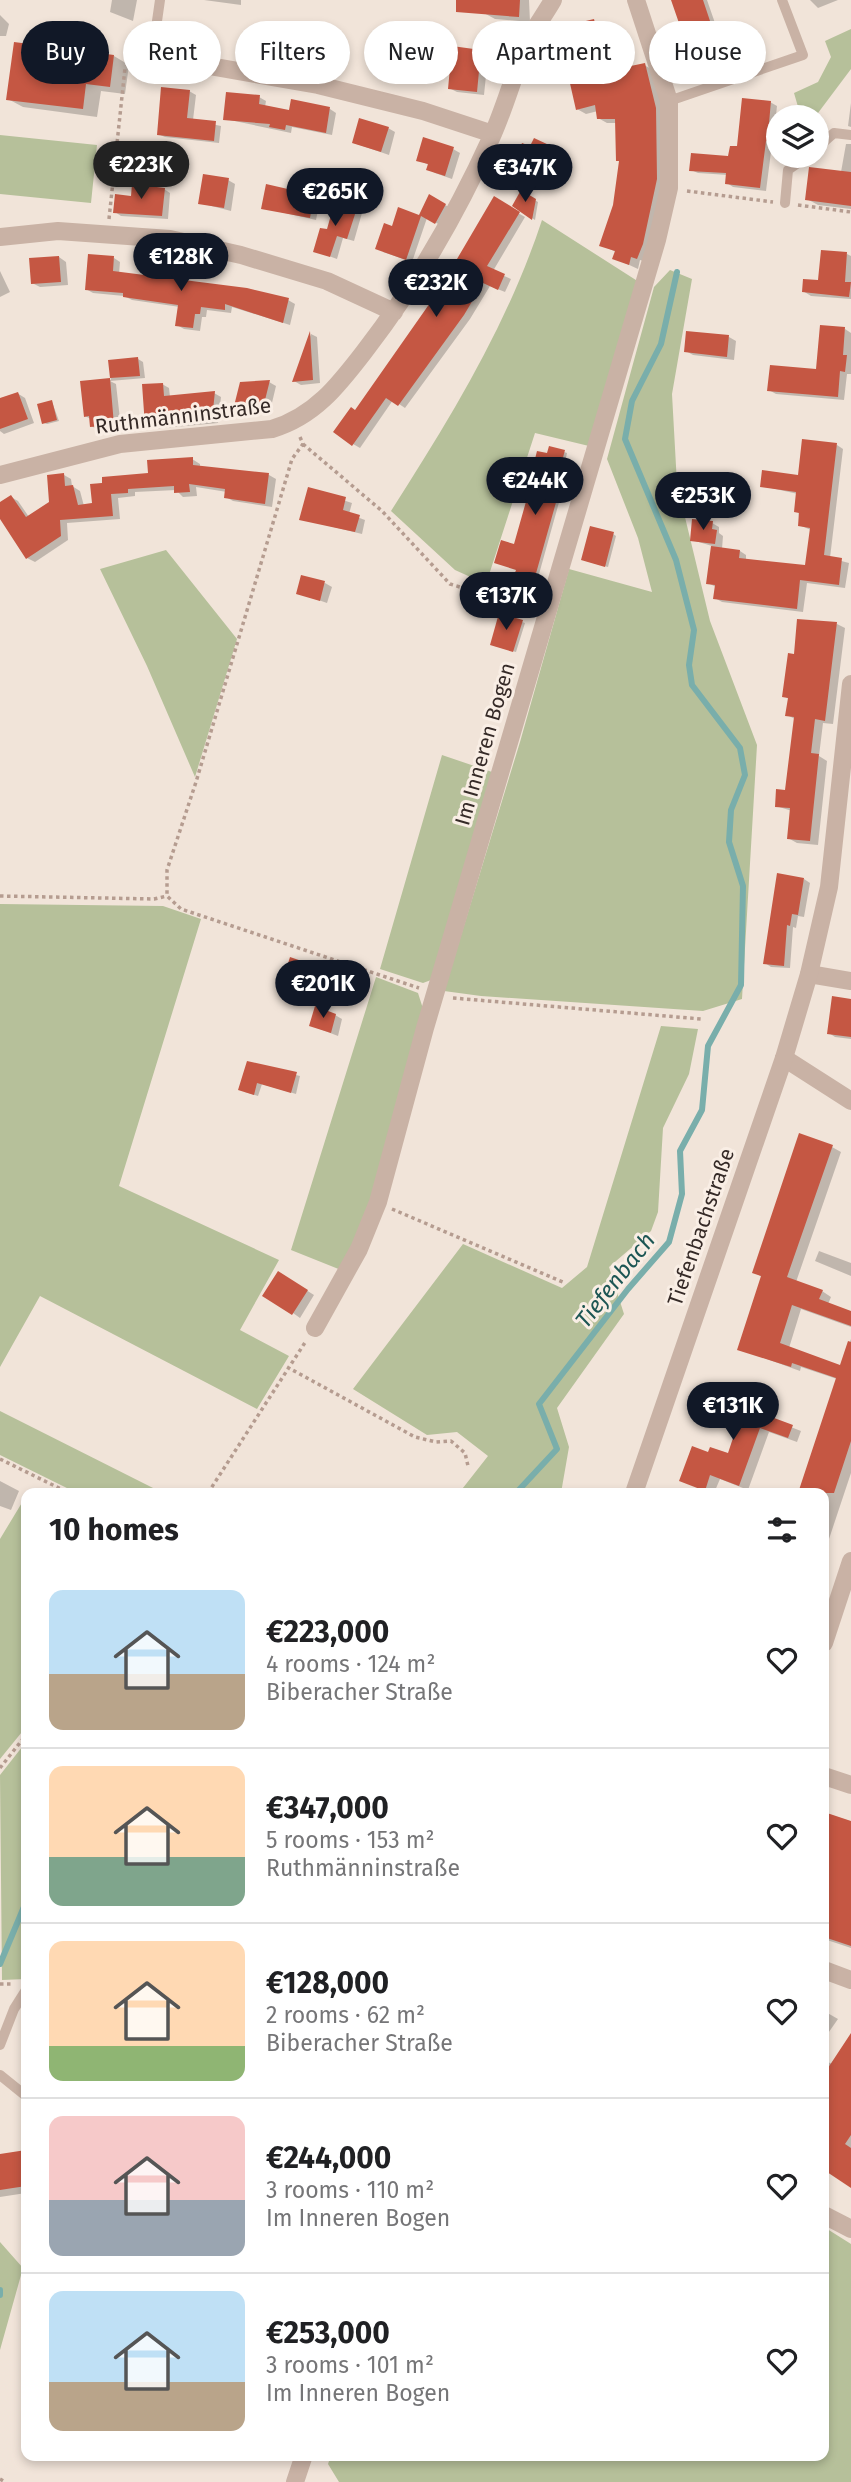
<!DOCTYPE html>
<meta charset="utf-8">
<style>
body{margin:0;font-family:"Fira Sans",sans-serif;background:#f6f6f6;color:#202124;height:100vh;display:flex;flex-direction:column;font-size:26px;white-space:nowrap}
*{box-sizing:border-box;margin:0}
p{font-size:23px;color:#757577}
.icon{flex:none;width:38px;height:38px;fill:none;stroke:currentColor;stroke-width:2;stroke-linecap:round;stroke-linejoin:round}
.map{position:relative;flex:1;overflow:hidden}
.drawer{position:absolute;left:21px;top:1488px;width:808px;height:973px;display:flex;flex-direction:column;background:#fff;border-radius:14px;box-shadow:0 4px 10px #0003}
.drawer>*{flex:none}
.banner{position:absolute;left:21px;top:21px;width:810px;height:63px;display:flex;gap:14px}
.tools{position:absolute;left:766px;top:105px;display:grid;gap:14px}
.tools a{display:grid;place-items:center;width:63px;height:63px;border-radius:50%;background:#fff;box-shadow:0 4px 10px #0003;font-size:35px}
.price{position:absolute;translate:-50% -60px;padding:0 16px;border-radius:24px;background:#111827;color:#fff;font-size:23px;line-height:46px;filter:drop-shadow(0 2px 4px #0008)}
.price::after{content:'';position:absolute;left:50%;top:42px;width:21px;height:16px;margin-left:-10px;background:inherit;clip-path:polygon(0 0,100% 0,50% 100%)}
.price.current{background:#222;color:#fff}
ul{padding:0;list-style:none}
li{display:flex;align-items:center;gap:21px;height:175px;padding:0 28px}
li+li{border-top:2px solid #e0e0e0}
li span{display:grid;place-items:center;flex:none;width:196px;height:140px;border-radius:14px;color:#555}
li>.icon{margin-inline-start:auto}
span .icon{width:84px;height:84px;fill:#fffc;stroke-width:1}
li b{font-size:30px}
h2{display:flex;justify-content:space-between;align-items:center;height:84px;padding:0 28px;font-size:30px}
.tag{padding:0 24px;border-radius:32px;background:#fff;box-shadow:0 4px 10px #0003;font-size:24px;line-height:63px}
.tag.current{background:#111827;color:#fff}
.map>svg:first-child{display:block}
</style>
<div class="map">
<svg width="851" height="2482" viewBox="0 0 851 2482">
<rect width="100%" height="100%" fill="#f1e4d9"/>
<path fill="#b6c09a" d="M851 29V69L815 117H801L794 93 818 82 831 57 825 41Z
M0 135 97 145 91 203 0 194Z
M542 220 639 282 589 446 535 433 486 584 455 570 391 511C451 417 507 326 542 220Z
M670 270 692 279 672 394 677 484 710 621 757 745 742 999 703 1011 481 996 444 991 520 742 569 569 652 592 638 538 607 459 654 287Z
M166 550 237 639 195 777 147 666 100 569Z
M442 755 495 773 431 980 423 983 380 969Z
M0 904 163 906 201 919 119 1186 279 1260 240 1330 289 1356 257 1409 40 1296 0 1367Z
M376 977 418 993 425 1015 365 1223 341 1270 291 1250Z
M661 1026 698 1029 689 1074 663 1128 658 1212 651 1231 609 1267 624 1314 557 1408 569 1447 561 1493H459L488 1456 457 1432 427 1435 353 1389 463 1244 562 1288 587 1267Z
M0 1411 163 1493H77L0 1455Z
M26 1496V1727L0 1759V1539Z
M26 1742V1979L2 1980 0 1775Z
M824 2227 851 2244V2482H339L328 2464 331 2455H824Z
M0 2242 23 2268 0 2350Z"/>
<path fill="#0003" d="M112 0H137L133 21 110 12Z
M204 0H241V5Z
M485 0H529L530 22 495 19 484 13Z
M673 0H707L731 69 727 71 729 77 714 83 699 74Z
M810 0H838L818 8Z
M0 15 9 24 6 36H0Z
M594 21 605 28 610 49 575 57 564 50Z
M481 51 488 56 484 95 457 92 449 88Z
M114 56 129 65 125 94 101 91 97 117 23 107 8 99Z
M644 65 653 70 664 114 665 184 646 262 640 260 638 269 614 258 616 252 601 245 615 205 621 162 617 123H607L598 118V111L586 114 577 109Z
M189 91 196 95 193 120 221 126 219 143 165 137 158 134Z
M259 97 266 101 265 107 290 113 330 109 336 113 332 135 292 127 291 133 225 119Z
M770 102 777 106 775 125H779V144H772L766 191 733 187 727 183 728 175 698 173 691 170 730 158Z
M851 103V127L848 126Z
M388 128 395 132 389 155 354 143Z
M535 140 555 150 542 181 520 172Z
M846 144H851V209L818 205 807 199 841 172Z
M453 149 460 153 452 179 435 173 428 169 429 165 418 160Z
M228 180 235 184 231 211 200 203Z
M164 189 170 193 168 219 121 216 115 212 132 197Z
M522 193 538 202 535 220 514 206Z
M314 196 320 200 316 220 263 208Z
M429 197 451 208 442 226 427 218 412 262 383 252 393 228 420 217Z
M494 199 525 217 493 271 511 279 505 292 490 286 470 319 405 408 393 400 360 448 353 444 356 412 438 310Z
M356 209 362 213 354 241 343 238 337 259 315 251Z
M847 254 851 256V299L811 296 803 291 820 282Z
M59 257 66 262 68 285 40 287 32 283Z
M114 258 120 262 119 274 288 300 295 304 290 325 232 307 231 313 207 310 206 317H202L200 331 184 329 177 325 180 307 132 300 124 296 93 293 86 289Z
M0 271 10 292 0 297Z
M845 329 851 333V374H847L844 400 776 394 769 390 818 371Z
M311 334 317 337 320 383 301 385 294 381Z
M729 337 736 341 734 360 693 355 686 351Z
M138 359 143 362 145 378 110 381 116 384 121 428 99 430 91 426V419L85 416 82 383 111 380 109 361Z
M269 382 276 386 271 407 243 409 236 405Z
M162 384 169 388 170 397 214 393 221 397 218 423 153 429 146 425Z
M17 393 25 398 34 423 4 434 0 431V400Z
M52 402 59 421 47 424 44 423Z
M837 445 843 449 830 558 849 563 845 588 807 583 803 612 722 602 715 598 716 587 708 583 712 546 692 540 712 523 719 527V533L723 536 722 549 740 551 746 555V560L807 567 811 530 799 525 798 494 762 486 800 477Z
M564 452 567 453 564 468 568 470 536 585 518 579V570L548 456Z
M192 459 200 464V468L269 475 276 479 272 507 233 501 226 497 227 492 196 487 197 496 183 497 176 490 135 492V496L118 498 120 519 67 523 68 540 35 562 27 558 0 515V504L11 497 18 501 29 517 51 503 64 475 71 479 72 486 80 491 84 506 94 504 92 485 150 475Z
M309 489 352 503 349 514 365 520 362 534 301 519Z
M613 534 616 536 608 567 586 561Z
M325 583 332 587 327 603 298 593Z
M522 622 525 623 516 652 495 646Z
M837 624 845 628 833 724 823 723 819 756 827 761 818 845 797 843 788 838 792 811 776 806 786 792 795 719 787 715 789 699 784 696 795 656Z
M804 879 810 883 804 917 798 916 796 928 793 927 790 968 771 967 765 963Z
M322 969 329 974 320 1005 281 991Z
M851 1000V1039L835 1037 829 1033Z
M335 1015 342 1019 338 1036 312 1026Z
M248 1063 300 1076 296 1094 262 1084 258 1096 245 1092Z
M832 1147 841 1152 796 1282 822 1291 831 1297 828 1304 851 1313V1327L801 1309 789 1348 841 1367 851 1339V1473L824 1554V1493L837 1379 801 1367 800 1371 739 1349 762 1277 754 1272Z
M819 1251 851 1263V1276L815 1261Z
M279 1273 314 1295 300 1318 293 1313Z
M760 1394 769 1400 763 1416 801 1431 797 1442 769 1432 748 1490 720 1479 714 1493H710L681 1480 709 1455H729L740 1424 725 1416Z
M0 1481 19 1491 11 1510 0 1506Z
M824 1814 851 1823V1948L824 1939Z
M824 2011 838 2019 824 2039Z
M851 2036V2186L824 2168V2060L832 2064Z
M26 2152V2193L0 2197V2156Z"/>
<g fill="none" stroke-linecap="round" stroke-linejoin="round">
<path stroke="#79aeab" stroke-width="6" d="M516 1493 557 1449 539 1404 628 1289 669 1242 682 1194 680 1151 702 1110 708 1046 741 985 743 886 729 842 731 810 745 775 740 748 692 685 689 665 694 630 676 560 625 439 632 401 661 344 677 272
M0 1964 26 1902
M0 2290V2295"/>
</g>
<path fill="#c55743" d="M456 0H520L519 17 456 12Z
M671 0H703L725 66 721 67 723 74 706 80 704 73 697 75Z
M594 19 600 43 562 51 557 28Z
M14 42 114 55 110 87 86 84 83 109 6 100Z
M452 46 481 50 477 92 448 89Z
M645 63 656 108 657 179 643 244 637 259 631 257 629 265 612 259 615 251 599 246 613 205 619 161H616L615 119H597L595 105 576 110 569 79Z
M161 87 190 90 187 118 216 121 214 141 157 135Z
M226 92 260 95 259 104 289 110 291 99 330 107 326 133 286 125 285 130 269 127 270 124 223 120Z
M742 98 771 101 769 123 779 124V143L766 141 760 188 725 184 726 173 689 171 691 153 728 156 730 146H737Z
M359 118 389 127 381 152 352 143Z
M423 137 454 147 445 176 426 170 428 164 416 161Z
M534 138 549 145 535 179 511 169 522 143 530 146Z
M809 167 851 172V206L805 200Z
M203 174 229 178 224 208 198 204Z
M132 184 165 188 162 216 113 213 115 194 131 196Z
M266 184 314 195 310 218 261 209Z
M521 190 536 199 532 220 512 206Z
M429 194 446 204 435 224 421 216 406 260 375 249 384 223 392 226 398 207 419 215Z
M494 196 520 212 487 266 505 274 498 290 483 283 464 315 398 406 386 398 352 446 333 432 351 407 355 410 430 303 437 308 454 280 447 276Z
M335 201 357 208 347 239 337 236 330 257 313 252 320 228 327 229Z
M821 250 847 252 845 282H851L849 297 802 292 803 279 818 280Z
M88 254 114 256 113 271 247 288 289 298 283 323 225 304V310L201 307 200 314H195L193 328 175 326 178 305 123 297V293L85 290Z
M59 256 61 282 31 284 29 258Z
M820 325 845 327 843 355H847L845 372 840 371 838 397 767 391 770 365 816 369Z
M310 331 313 380 292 382Z
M686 331 729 335 727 357 684 352Z
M138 357 140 376 110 378 108 360Z
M110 378 114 425 90 427 89 416 84 417 80 381Z
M270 380 264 404 234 406 240 382Z
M163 383 164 396 215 391 212 420 145 426 142 384Z
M18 392 28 419 0 429V398Z
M52 400 57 420 42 424 37 404Z
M802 439 837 443 824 555 842 558 839 585 800 580 797 609 713 599 715 585 706 584 711 546 740 550 739 558 805 565 810 528 798 526 799 513 794 512 796 492 760 487 762 470 798 475Z
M549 446 565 450 561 465 566 467 533 584 513 578 516 570 494 563 501 540 514 544 531 484 529 483 537 451 547 453Z
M193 457V465L269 473 265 504 224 498 225 489 189 484 190 492 174 493V486L128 489V493L111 494 113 516 60 520 61 536 26 559 0 519V502L11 495 26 517 49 502 47 475 64 473 65 486 73 485 78 505 92 503 90 484 102 483V477L148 473 147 460Z
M308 487 346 497 343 510 360 515 355 532 299 520Z
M692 519 713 521 712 529 717 530 715 544 690 541Z
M590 526 614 532 605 567 581 560Z
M301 575 325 581 320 601 296 594Z
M499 613 523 620 513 652 490 645Z
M797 619 837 622 825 721 815 719 811 753 819 754 810 841 787 839 790 808 775 807 776 789 785 790 794 717 785 716 788 698 782 697 788 653 794 654Z
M777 873 804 878 798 915 792 914 790 926 787 925 784 966 763 964Z
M290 957 322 968 312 1003 279 992Z
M832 996 851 999V1037L827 1034Z
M315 1006 336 1014 331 1033 309 1026Z
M247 1061 297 1072 291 1093 257 1083 254 1095 238 1090Z
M799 1133 833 1145 787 1277 823 1290 819 1299 851 1311V1326L792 1305 780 1343 840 1365 848 1341 851 1342V1441L834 1493H798L836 1378 792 1363 791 1367 737 1350 761 1276 752 1273Z
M278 1271 308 1290 292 1315 262 1296Z
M735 1383 761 1393 755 1411 793 1425 788 1438 760 1428 739 1486 710 1475 705 1491 679 1481 692 1446 708 1452 710 1447 728 1453 738 1423 723 1417Z
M824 1812 851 1821V1946L824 1937Z
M851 2033V2135L845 2144 851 2148V2188L824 2170V2074Z
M26 2150V2186L0 2190V2154Z"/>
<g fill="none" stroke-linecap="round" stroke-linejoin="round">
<path stroke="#b59c90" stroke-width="3.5" stroke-dasharray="3.5 3.5" stroke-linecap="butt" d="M687 191 773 202
M798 205 851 212
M109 219 125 68 133 59
M300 437 303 444 292 459 196 782 167 870V896L181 909 419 988
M303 444 382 511 450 584 473 591 492 592
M0 896 154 899 167 896
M453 998 701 1019
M392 1209 565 1283
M287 1367 415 1437 436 1442 451 1441 465 1453 468 1466
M0 1459 69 1493
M208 1493 306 1341
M0 1768 26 1735
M0 1984H14
M0 2479 5 2482"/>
<path stroke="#c9b2a5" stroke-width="10" d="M152 56 160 0
M669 101 803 55 782 0
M817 148 834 133 851 135
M785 203 788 170 808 156
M0 2045 14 2009 26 1990
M0 2075 26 2096"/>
<path stroke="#c9b2a5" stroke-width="18" d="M152 56 318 85 423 111 493 134
M0 237 58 231 170 239 241 255 327 281 394 312
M0 475 120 444 272 429C316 416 340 383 367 348 417 283 458 211 492 136 506 105 514 72 528 41 535 27 545 14 553 0
M809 974 851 981
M784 1058 851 1101
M315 1328 359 1249 378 1202 425 1028 657 240 669 188V101L636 0
M824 1643 851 1561
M824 1776 851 1785
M824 1970 851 1980
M824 2215 851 2229"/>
<path stroke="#c9b2a5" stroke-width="18" d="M634 1493 784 1058 809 974 829 887 851 684
M295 2482 304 2455"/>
</g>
<g text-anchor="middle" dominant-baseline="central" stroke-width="6" stroke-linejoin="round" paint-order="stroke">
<g font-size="21" fill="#352a27" stroke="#f9eee5">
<text transform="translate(183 416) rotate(-7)">Ruthmänninstraße</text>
<text transform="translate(485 744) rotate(-74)">Im Inneren Bogen</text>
<text transform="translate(701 1227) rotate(-71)">Tiefenbachstraße</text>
</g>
<g font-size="23" font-style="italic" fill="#1d5654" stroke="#f9eee5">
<text transform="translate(615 1280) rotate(-52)">Tiefenbach</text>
</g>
</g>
</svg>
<div class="tools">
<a><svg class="icon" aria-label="layers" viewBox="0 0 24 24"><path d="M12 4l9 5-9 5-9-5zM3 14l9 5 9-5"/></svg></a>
</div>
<b class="price current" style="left:141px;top:201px">€223K</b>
<b class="price" style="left:525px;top:204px">€347K</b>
<b class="price" style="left:335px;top:228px">€265K</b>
<b class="price" style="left:181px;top:293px">€128K</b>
<b class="price" style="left:436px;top:319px">€232K</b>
<b class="price" style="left:535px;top:517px">€244K</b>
<b class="price" style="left:703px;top:532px">€253K</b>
<b class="price" style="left:506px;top:632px">€137K</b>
<b class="price" style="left:323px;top:1020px">€201K</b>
<b class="price" style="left:733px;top:1442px">€131K</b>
<div class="banner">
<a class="tag current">Buy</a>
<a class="tag">Rent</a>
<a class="tag">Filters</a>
<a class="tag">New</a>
<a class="tag">Apartment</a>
<a class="tag">House</a>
</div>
<section class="drawer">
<h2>10 homes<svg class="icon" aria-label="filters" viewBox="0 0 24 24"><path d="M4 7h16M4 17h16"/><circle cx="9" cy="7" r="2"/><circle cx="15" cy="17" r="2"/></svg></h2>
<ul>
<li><span style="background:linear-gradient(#bfe0f5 60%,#b9a48a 0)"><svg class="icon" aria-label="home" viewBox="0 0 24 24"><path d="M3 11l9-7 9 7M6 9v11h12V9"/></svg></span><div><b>€223,000</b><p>4 rooms · 124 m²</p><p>Biberacher Straße</p></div><svg class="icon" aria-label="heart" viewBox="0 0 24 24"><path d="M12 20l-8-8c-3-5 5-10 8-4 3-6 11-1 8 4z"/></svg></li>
<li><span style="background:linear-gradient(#ffd9b3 65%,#7fa58c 0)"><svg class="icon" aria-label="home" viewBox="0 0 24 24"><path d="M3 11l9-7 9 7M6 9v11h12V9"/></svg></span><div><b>€347,000</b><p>5 rooms · 153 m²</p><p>Ruthmänninstraße</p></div><svg class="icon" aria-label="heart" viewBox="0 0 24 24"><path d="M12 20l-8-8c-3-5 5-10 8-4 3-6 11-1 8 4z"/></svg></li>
<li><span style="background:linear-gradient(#ffd9b3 75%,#8fb573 0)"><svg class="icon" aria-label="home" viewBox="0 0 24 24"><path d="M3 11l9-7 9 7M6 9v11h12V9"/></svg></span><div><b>€128,000</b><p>2 rooms · 62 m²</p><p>Biberacher Straße</p></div><svg class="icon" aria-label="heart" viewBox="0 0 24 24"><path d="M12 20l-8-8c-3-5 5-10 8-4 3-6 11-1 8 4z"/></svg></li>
<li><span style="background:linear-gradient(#f6c9c9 60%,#9aa5b1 0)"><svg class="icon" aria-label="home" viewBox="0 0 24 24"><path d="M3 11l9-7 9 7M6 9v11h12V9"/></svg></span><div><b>€244,000</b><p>3 rooms · 110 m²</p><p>Im Inneren Bogen</p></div><svg class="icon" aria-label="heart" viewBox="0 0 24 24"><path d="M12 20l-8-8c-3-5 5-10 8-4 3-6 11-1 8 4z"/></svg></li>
<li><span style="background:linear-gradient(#bfe0f5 65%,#b9a48a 0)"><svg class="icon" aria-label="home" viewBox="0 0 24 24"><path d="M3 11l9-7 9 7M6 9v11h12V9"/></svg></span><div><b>€253,000</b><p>3 rooms · 101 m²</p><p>Im Inneren Bogen</p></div><svg class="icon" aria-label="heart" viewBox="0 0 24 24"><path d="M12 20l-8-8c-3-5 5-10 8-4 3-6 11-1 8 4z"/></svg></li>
</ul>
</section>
</div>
